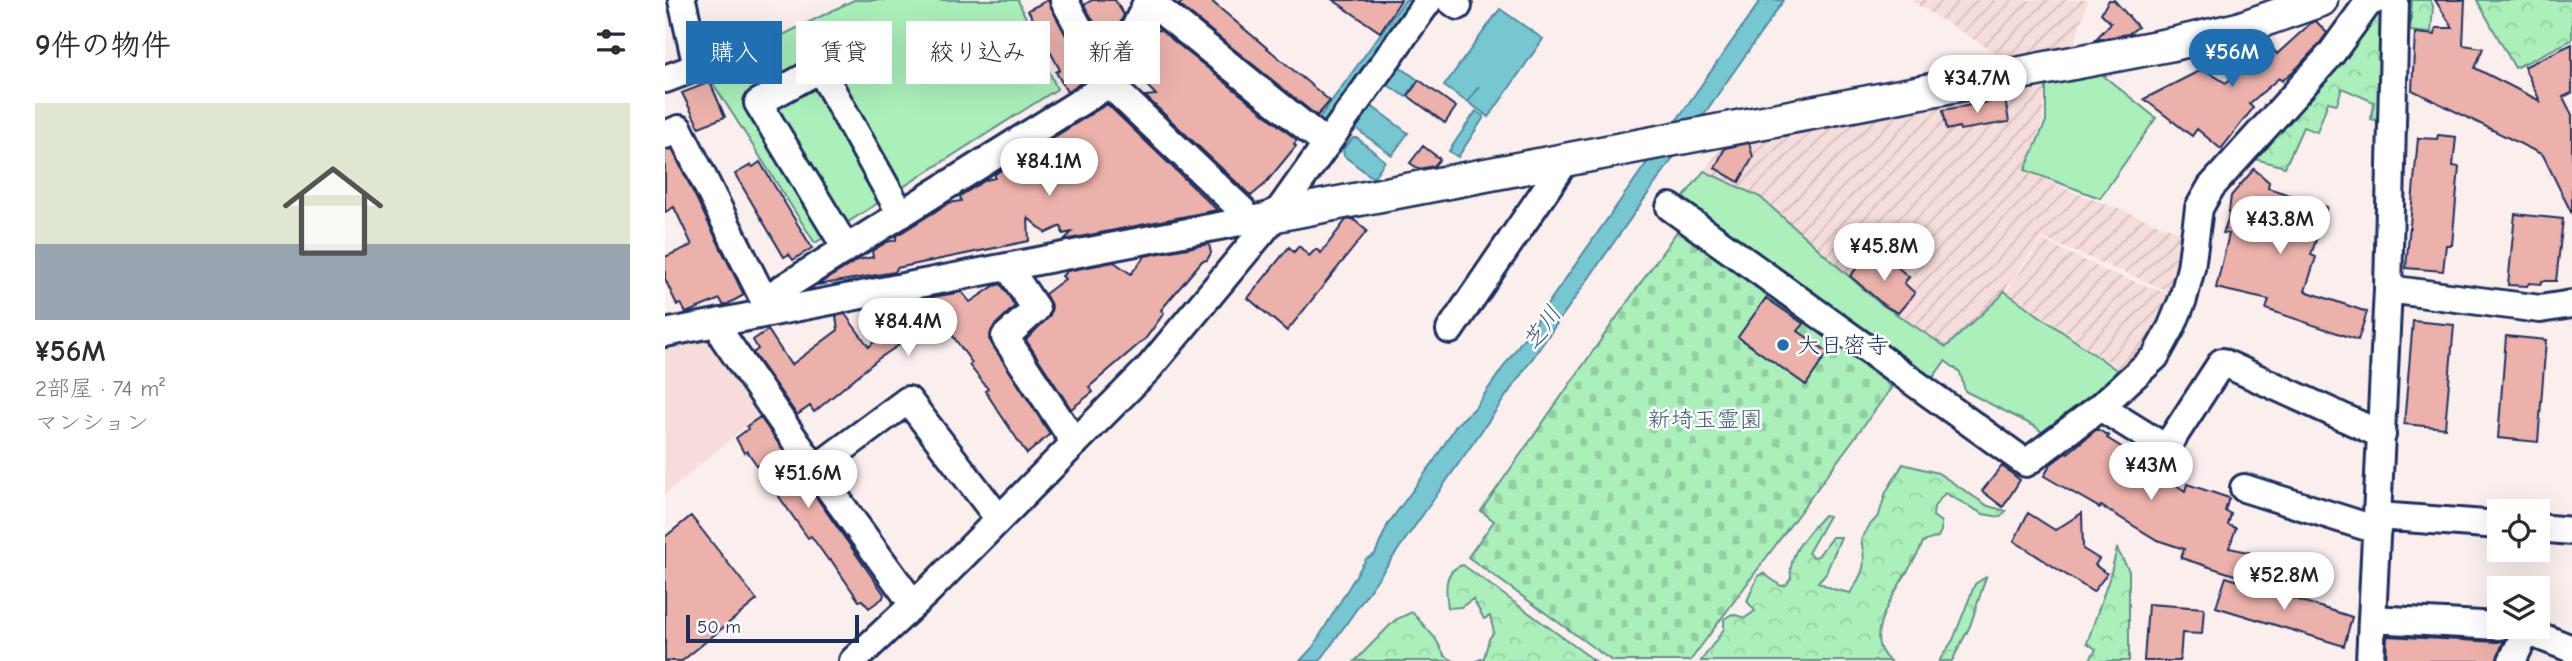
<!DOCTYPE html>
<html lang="ja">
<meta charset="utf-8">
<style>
body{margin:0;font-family:"Comic Neue","Klee One",sans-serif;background:#f7f7f7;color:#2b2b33;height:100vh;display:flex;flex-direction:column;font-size:26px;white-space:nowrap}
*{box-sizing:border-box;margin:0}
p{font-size:23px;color:#7c7c81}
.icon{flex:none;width:38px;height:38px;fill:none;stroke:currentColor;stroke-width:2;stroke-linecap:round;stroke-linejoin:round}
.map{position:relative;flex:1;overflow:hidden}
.side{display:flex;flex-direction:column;background:#fff;width:665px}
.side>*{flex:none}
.guide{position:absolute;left:21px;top:21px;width:665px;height:63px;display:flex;gap:14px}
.tools{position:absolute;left:1822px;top:499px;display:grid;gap:14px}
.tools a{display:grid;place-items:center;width:63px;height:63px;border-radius:0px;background:#fff;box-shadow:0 7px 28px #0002;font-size:35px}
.scale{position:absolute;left:21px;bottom:18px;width:173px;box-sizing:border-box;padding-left:7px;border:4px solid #1b2f5e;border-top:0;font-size:19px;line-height:24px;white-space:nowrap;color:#1b2f5e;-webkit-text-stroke:5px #fff;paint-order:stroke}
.price{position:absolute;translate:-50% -60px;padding:0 16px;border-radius:24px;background:#fff;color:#222;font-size:23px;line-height:46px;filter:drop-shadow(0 2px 4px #0008)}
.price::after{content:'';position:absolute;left:50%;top:42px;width:21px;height:16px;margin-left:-10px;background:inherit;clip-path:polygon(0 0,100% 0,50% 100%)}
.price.on{background:#1f6fb2;color:#fff}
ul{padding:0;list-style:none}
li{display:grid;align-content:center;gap:14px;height:371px;padding:0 35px}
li+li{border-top:2px solid #e1e1e2}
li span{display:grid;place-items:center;height:217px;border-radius:0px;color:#555}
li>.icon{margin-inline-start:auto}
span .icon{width:126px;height:126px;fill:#fffc;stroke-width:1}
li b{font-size:30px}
h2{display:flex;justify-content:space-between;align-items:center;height:84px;padding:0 35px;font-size:30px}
.pill{padding:0 24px;border-radius:0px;background:#fff;box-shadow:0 7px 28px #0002;font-size:24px;line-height:63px}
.pill.on{background:#1f6fb2;color:#fff}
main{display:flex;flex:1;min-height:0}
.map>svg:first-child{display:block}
</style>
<main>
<section class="side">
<h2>9件の物件<svg class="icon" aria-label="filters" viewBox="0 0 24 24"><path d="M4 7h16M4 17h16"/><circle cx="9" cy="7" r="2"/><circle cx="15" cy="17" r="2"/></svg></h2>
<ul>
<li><span style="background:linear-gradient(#dfe7d0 65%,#9aa5b1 0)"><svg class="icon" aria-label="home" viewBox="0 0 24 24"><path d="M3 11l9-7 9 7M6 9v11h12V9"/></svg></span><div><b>¥56M</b><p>2部屋 · 74 m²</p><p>マンション</p></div></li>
</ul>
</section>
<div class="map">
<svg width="1907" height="661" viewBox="0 0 1907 661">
<defs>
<pattern id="industrial-furrows" width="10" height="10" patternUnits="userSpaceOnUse" patternTransform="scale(1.75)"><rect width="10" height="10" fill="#f6dcda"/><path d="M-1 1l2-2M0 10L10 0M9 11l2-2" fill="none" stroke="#d2bdbe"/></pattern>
<pattern id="forest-crowns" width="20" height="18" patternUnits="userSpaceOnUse" patternTransform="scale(1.75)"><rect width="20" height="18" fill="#abf0bb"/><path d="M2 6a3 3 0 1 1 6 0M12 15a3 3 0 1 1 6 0" fill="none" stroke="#93cea3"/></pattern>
<pattern id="cemetery-stones" width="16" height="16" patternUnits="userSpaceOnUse" patternTransform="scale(1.75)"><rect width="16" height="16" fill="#abf0bb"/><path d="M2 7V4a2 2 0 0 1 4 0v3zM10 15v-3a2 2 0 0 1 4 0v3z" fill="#93cea3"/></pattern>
</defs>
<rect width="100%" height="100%" fill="#fbefee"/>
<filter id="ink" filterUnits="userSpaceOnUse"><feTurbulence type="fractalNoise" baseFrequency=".0143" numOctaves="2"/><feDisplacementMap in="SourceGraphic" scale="14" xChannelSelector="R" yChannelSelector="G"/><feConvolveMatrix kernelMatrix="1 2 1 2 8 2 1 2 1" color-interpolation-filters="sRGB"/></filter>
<g filter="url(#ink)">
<path fill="#f6dcda" d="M40 337 58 345 100 410 0 494V344Z"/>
<path fill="url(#industrial-furrows)" d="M1245 0H1423L1407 51 1347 63Z
M1380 82 1378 121 1359 170 1410 193 1379 236 1411 193 1520 234 1506 292 1377 238 1334 298 1281 347 1213 302 1095 197 1039 171 1055 150Z
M1377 240 1441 271 1506 295 1497 320 1473 355 1457 371 1342 291Z"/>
<path fill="#abf0bb" stroke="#63908c" stroke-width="2" d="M189 0H353L392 89 150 243 44 77 71 58Z
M1435 73 1491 118 1435 198 1360 170 1381 121V83Z
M1039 171 1095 197 1213 302 1281 347 1334 298 1339 291 1456 373 1380 435 1371 427 1300 391 1295 372 1280 361 1262 386 1011 207Z"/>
<path fill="url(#forest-crowns)" stroke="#63908c" stroke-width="2" d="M1721 0 1714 121 1706 119 1709 102 1677 88 1672 104 1663 102 1652 132 1638 127 1620 167 1590 159Z
M1747 0H1765L1768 6 1766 33 1745 31Z
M1812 0H1907V40L1850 68Z
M1238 464 1273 473 1323 506 1341 511 1335 517 1318 514 1280 493 1269 507 1268 516 1276 522V531L1273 537 1258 542C1248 573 1188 634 1225 661H1036L1059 629V619L1067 614 1080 618 1090 611 1082 601 1093 576 1098 573 1116 586 1121 585 1126 578C1123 551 1143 534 1159 515L1164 516 1143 553 1148 557 1153 556 1167 537H1176L1161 573 1153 582 1168 589 1185 593C1199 572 1202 565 1196 540L1204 526 1214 515 1221 492Z
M1452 549 1464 571V661H1424L1431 649 1422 643 1445 576Z
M798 565 930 661H811L819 658 824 639 829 632 825 616 819 619 808 599 796 607 783 608C781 592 777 570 798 565Z
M1321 577 1305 626 1287 661H1274L1288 640 1310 584Z
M747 612 770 638 780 656 789 661H690L730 620Z"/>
<path fill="url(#cemetery-stones)" stroke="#63908c" stroke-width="2" d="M1015 227 1227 387 1025 661H947L803 557 829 521 816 511Z"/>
<path fill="#76c7d1" stroke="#528aa3" stroke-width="2" d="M740 0H755L663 129 652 121Z
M1096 0H1119L655 661H635L648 647 701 559 710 554 723 524 769 461 792 424 809 409Z
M835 9 878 39 824 117 803 102 814 86 802 102 779 86Z
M734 66 753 80 741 97 721 84Z
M705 105 743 133 727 155 689 127Z
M811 111 819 117 793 157 784 151Z
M688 138H692L720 161 708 178 679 156 678 149Z"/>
<path fill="#ecb1ab" stroke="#1b2f5e" stroke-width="2" d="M383 0 423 78 402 92 391 72 395 70 363 10Z
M427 0H450L459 15 444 47 419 5Z
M519 0H545L665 101 652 116 514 5Z
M668 0H736L715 32Z
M1444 0H1449L1473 27 1463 34 1430 40 1446 23 1436 13Z
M1770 0H1800L1798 45 1818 48 1810 68 1875 101 1859 67 1907 44V93L1898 97 1907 115V214L1878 155 1747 90 1750 33 1770 35 1771 28H1788Z
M1651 21 1662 33 1654 44 1633 67 1617 81 1614 78 1584 104 1588 108 1556 149 1532 129 1527 136 1479 99 1538 69 1561 83 1591 57 1582 47 1599 39 1612 54 1646 23Z
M494 29 632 140 629 144 631 146 599 185 586 196 480 96 491 95 468 71 480 45Z
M754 80 791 107 780 123 743 96Z
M45 82 60 117 34 127 17 93Z
M1340 99 1344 122 1295 130 1294 127 1282 130 1278 110Z
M442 104 552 210 399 240 407 232 398 234 396 226 381 233 363 218 364 241 232 268 230 272 152 285 193 260 208 257 207 251 222 242 231 240V236L284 203 296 201 295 196 321 180 330 178V174L353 160 377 155 375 146Z
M1773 135 1791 137 1788 166 1794 167 1787 245H1781L1778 271 1741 268 1753 138 1772 139Z
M1084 143 1088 157 1074 182 1050 168 1060 148Z
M758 146 775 159 769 166 754 169 745 163Z
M7 149 79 295 59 306 55 299 21 313 16 304 12 305 0 279V257L27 245 9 207 0 212V150Z
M95 162 147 248 128 260 124 254 119 257 70 174 86 165 88 167Z
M1589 169 1604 182 1603 188 1662 207 1646 255 1651 257 1640 291 1702 312 1693 340 1601 309 1604 300 1551 288 1564 234 1558 233 1563 219 1566 196Z
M1850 214 1898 219 1891 281H1877L1876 284 1864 283 1862 286 1843 285Z
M688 219 702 231 622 331 583 298 624 247 629 252 634 246 644 256 651 249 656 253 681 220Z
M544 244 546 253 542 260 537 261 496 310 499 313 481 338 424 387 428 392 406 409 361 340 385 315 387 307 380 294 400 279 397 276 402 271 449 262 466 274 480 256Z
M1204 254 1218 266 1224 260 1244 277 1239 283 1250 293 1233 313 1220 306 1185 276Z
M336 284 350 306 329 326 324 339 385 434 362 454 320 391 323 389 304 365 307 363 275 318 213 359 149 412 145 406 132 415 88 353 93 349 88 340 103 330 126 365 173 330 171 316 180 314 204 347 241 309 245 313 262 298 297 292 305 302 329 286Z
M1101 298 1139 324 1133 331 1163 352 1141 385 1073 337Z
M1748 321 1789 325 1780 428 1739 424Z
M1841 336 1881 340 1873 442 1833 438Z
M95 417 219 594 218 598 204 608 197 600 194 601 166 560 164 561 146 536 143 538 82 451 79 453 71 438 83 429 82 426Z
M1432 429 1444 436 1442 438 1471 456 1470 458 1520 491 1522 484 1564 498 1560 511 1566 514 1563 525 1571 528 1564 548 1584 552 1576 577 1516 558 1519 549 1492 540 1436 506 1435 508 1379 476 1386 464 1402 452 1403 453Z
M1337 466 1355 480 1338 507 1317 491Z
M1363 513 1390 530 1417 513 1418 549 1434 559 1430 565 1442 574 1428 592 1349 541Z
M26 516 92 600 17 661H0V537Z
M1561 577 1687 617 1679 646 1551 607Z
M1483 604 1539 608 1537 634 1517 633 1515 661H1479Z
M1722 636 1833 642 1839 640 1831 661H1721Z"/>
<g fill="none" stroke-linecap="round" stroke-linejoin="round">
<g stroke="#1b2f5e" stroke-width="32">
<path id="minor" d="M399 0 444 84 577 210 581 221
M483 0 662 144
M785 0 793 6
M0 79 32 67 17 0
M0 135 14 129 99 300
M1005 207 1361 463 1435 407 1490 357 1506 328 1518 299 1526 268 1534 208 1546 187 1666 54 1703 3 1710 0
M181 248 93 103 155 69 236 214
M343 267 371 309 340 337 410 443
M1723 289 1875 309 1907 304
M107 312 99 300 444 84 483 0
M55 322 59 338 150 469 248 604
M785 330 901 160
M0 333 611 215
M1435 407 1501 448 1557 362 1717 435
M150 469 243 400 334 519
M1579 488 1712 530
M1713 516 1834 525
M1872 528 1907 531
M1707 619 1834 626
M1849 626 1907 649
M188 661 263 591 484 368 611 215 764 0
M1705 661 1723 289 1730 0
M1847 661 1862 630"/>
</g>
<g stroke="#1b2f5e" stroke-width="37">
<path id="tertiary" d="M611 215 1508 44 1573 29 1656 0"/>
</g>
<use href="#minor" stroke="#fff" stroke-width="26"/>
<use href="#tertiary" stroke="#fff" stroke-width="32"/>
</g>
</g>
<circle fill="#1f6fb2" stroke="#fff" stroke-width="2.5" cx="1118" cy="345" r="7"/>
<g text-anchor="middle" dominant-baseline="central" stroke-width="5" stroke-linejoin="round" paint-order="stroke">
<g font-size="23" fill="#1b2f5e" stroke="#fff" text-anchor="start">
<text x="1132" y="345">大日密寺</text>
</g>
<g font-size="23" fill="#3f5f75" stroke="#fff">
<text x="1040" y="419">新埼玉霊園</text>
</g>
<g font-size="24" font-style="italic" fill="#365d80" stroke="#fff">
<text transform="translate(877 328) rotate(-55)">芝川</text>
</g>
</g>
</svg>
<div class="tools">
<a><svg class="icon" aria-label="locate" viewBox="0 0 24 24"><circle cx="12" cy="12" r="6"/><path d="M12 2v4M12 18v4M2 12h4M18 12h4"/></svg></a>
<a><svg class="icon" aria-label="layers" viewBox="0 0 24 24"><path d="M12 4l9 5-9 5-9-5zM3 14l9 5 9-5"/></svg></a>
</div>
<div class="scale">50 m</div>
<b class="price on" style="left:1567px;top:89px">¥56M</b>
<b class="price" style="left:1312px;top:115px">¥34.7M</b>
<b class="price" style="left:384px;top:198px">¥84.1M</b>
<b class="price" style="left:1615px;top:256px">¥43.8M</b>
<b class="price" style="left:1219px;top:283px">¥45.8M</b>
<b class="price" style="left:243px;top:358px">¥84.4M</b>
<b class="price" style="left:1486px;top:502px">¥43M</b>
<b class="price" style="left:143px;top:510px">¥51.6M</b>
<b class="price" style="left:1619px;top:612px">¥52.8M</b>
<div class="guide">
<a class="pill on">購入</a>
<a class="pill">賃貸</a>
<a class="pill">絞り込み</a>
<a class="pill">新着</a>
</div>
</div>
</main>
